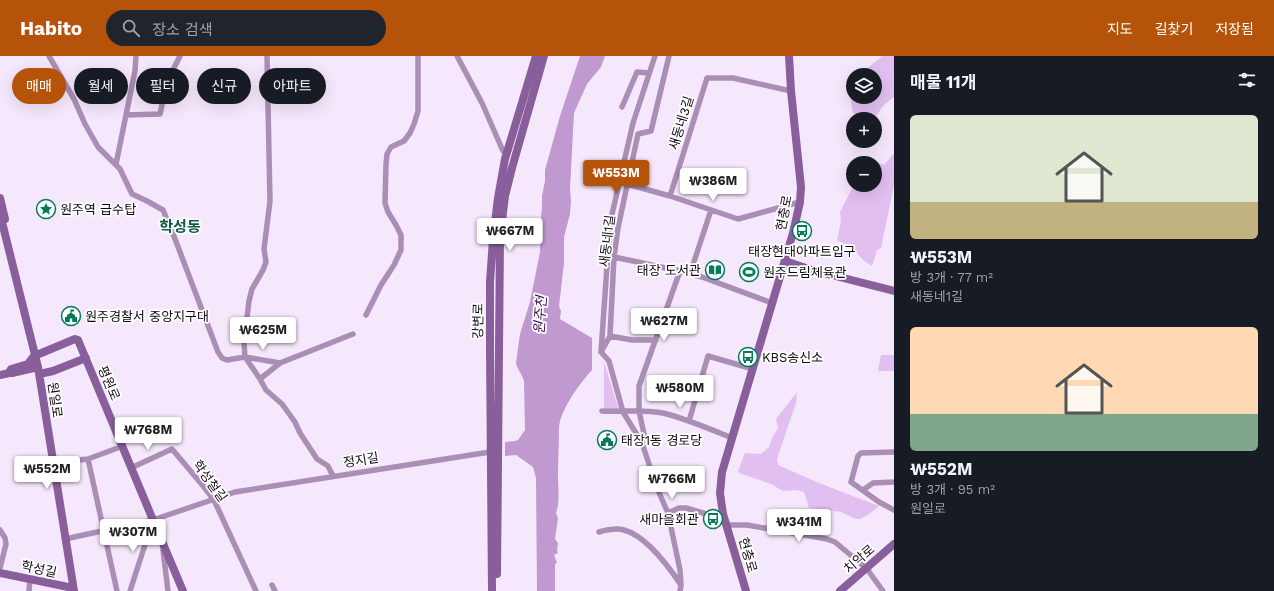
<!DOCTYPE html>
<html lang="ko">
<meta charset="utf-8">
<style>
body{margin:0;font-family:"Work Sans","Noto Sans KR",sans-serif;background:#20242c;color:#f1f3f6;height:100vh;display:flex;flex-direction:column;font-size:15px;white-space:nowrap}
*{box-sizing:border-box;margin:0}
p{font-size:13px;color:#9ea1a6}
.icon{flex:none;width:22px;height:22px;fill:none;stroke:currentColor;stroke-width:2;stroke-linecap:round;stroke-linejoin:round}
.map{position:relative;flex:1;overflow:hidden}
.details{display:flex;flex-direction:column;background:#171b24;width:380px}
.details>*{flex:none}
.banner{position:absolute;left:12px;top:12px;width:380px;height:36px;display:flex;gap:8px}
.tools{position:absolute;left:846px;top:12px;display:grid;gap:8px}
.tools a{display:grid;place-items:center;width:36px;height:36px;border-radius:50%;background:#171b24;box-shadow:0 4px 16px #0002;font-size:20px}
.price{position:absolute;translate:-50% -34px;padding:0 9px;border-radius:4px;background:#fff;color:#222;font-size:13px;line-height:26px;filter:drop-shadow(0 1px 2px #0008)}
.price::after{content:'';position:absolute;left:50%;top:24px;width:12px;height:9px;margin-left:-6px;background:inherit;clip-path:polygon(0 0,100% 0,50% 100%)}
.price.current{background:#b45309;color:#fff}
ul{padding:0;list-style:none}
li{display:grid;align-content:center;gap:8px;height:212px;padding:0 16px}
li span{display:grid;place-items:center;height:124px;border-radius:6px;color:#555}
li>.icon{margin-inline-start:auto}
span .icon{width:72px;height:72px;fill:#fffc;stroke-width:1}
li b{font-size:17px}
h2{display:flex;justify-content:space-between;align-items:center;height:48px;padding:0 16px;font-size:17px}
.pill{padding:0 14px;border-radius:18px;background:#171b24;box-shadow:0 4px 16px #0002;font-size:14px;line-height:36px}
.pill.current{background:#b45309;color:#fff}
header{display:flex;align-items:center;gap:24px;box-sizing:border-box;height:56px;padding:0 20px;background:#b45309;color:#fff}
header strong{font-size:19px}
nav{display:flex;gap:22px;margin-inline-start:auto;font-size:14px}
.search{width:280px;height:36px;background:#20242c;display:flex;align-items:center;gap:10px;box-sizing:border-box;padding:0 14px;border-radius:22px;color:#9ea1a6;font-size:15px}
main{display:flex;flex:1;min-height:0}
.map>svg:first-child{display:block}
</style>
<header>
<strong>Habito</strong>
<div class="search"><svg class="icon" aria-label="search" viewBox="0 0 24 24"><circle cx="10" cy="10" r="6"/><path d="M15 15l6 6"/></svg>장소 검색</div>
<nav><a>지도</a><a>길찾기</a><a>저장됨</a></nav>
</header>
<main>
<div class="map">
<svg width="894" height="535" viewBox="0 0 894 535">
<rect width="100%" height="100%" fill="#f6e8fc"/>
<path fill="#e1bff0" d="M882 0H894V41L883 50 874 63H860L853 57 850 40 853 30V41H875V19H859Z
M894 97V129L881 192 877 194 872 210 864 205 856 196 845 193 844 188 837 184 841 165 840 156 854 129H875V107H866L869 103 884 109Z
M881 299H894V315H878Z
M604 306 619 354H604Z
M797 336 796 347 777 403 778 409 819 427 879 450 868 459 860 463H856L841 456 809 452 804 436 796 434 783 435 771 428 739 417 738 415 745 397 761 398 769 391 772 382 778 372 776 363Z"/>
<path fill="#bf99d0" d="M580 0H605L601 11 587 28 574 57 570 133 571 145 570 158 564 181V207L559 250 561 255 560 263 592 282V314C580 327 560 354 559 372 559 387 558 404 558 420 558 432 560 446 556 457L558 462 555 483 558 487 557 494 558 497 554 499 557 507 555 508V535H537L536 422 533 411 516 399 505 400V386L515 385 518 384 525 374 524 325C522 318 517 313 516 307L520 278 530 246 540 196V173L542 150V140L545 125V114L560 60Z"/>
<g fill="none" stroke-linecap="round" stroke-linejoin="round">
<path stroke="#aa8eb6" stroke-width="5.5" d="M49 0 74 43 85 68 98 91 120 113 132 138 147 145 163 154 172 175 218 296 222 302 227 304 245 301 280 307
M267 0 270 145 264 193 266 206 263 214 252 233 249 245 244 287 245 301 260 323 266 334 282 348 295 366 300 377 317 403 328 410 333 420
M457 0 482 47 503 95 507 97
M622 51 637 16 649 17
M126 59 160 58C164 37 169 19 180 0
M116 108 135 15 136 0
M627 128 670 140 738 163 800 146
M670 140 707 22H733L791 35
M614 201 680 215 702 221 772 247
M680 215 639 330V355L644 378 642 387 657 432 668 457 680 514 681 529 680 535
M690 218 711 154
M366 259 381 229 394 209 401 194V179L396 169 388 156 385 147 386 108 387 98 391 91 404 85 410 77 414 68 418 55V0
M610 280 632 284H656
M601 296 610 280 614 201 618 172 638 78 651 75 669 0
M601 296 610 167 633 67 655 0
M601 296 609 305 623 356 642 387
M260 323 280 307 353 278
M602 355C622 356 644 353 663 357 687 363 710 373 732 382
M689 365 708 300 753 313
M894 396 861 397 858 400 851 426 879 446 894 454
M88 403 117 535
M53 407 88 403 123 390
M131 412 172 393 204 431 214 444 256 535
M863 434 873 427 894 426
M668 457 679 452H686L710 459 723 458
M726 469H747L827 483 835 486 867 513 883 535
M0 474 5 482 6 488 0 512
M599 476C606 474 617 472 624 474 646 480 669 511 681 529
M65 483 153 464 235 436 490 396
M163 494 168 535
M272 529 275 535
M29 535 30 523
M130 535 153 464"/>
<path stroke="#885f9a" stroke-width="8" d="M0 142 5 163
M0 158 38 311 74 535
M785 205 812 214 894 235
M9 317 11 313 28 308 34 300 39 298 75 283 78 284 153 464 183 535
M44 317 53 315 86 302
M0 319 9 317H12L38 311
M0 517 73 532
M497 518 500 181 505 140 512 112 544 0
M492 535 490 294V226L493 183 498 142 505 103 536 0
M746 535 723 458 720 437 722 416 793 177 800 146 801 131 791 35 789 0
M840 535 894 488"/>
</g>
<defs>
<g id="sight-ring" transform="scale(1)"><circle r="9.5" fill="#fff" stroke="#027b59" stroke-width="1.5"/><path d="M0-6L1.8-2.2L6-1.7L2.9 1.2L3.7 5.4L0 3.3L-3.7 5.4L-2.9 1.2L-6-1.7L-1.8-2.2Z" fill="#027b59"/></g>
<g id="bus-ring" transform="scale(1)"><circle r="9.5" fill="#fff" stroke="#027b59" stroke-width="1.5"/><path d="M-5-6H5V4H4V6H2V4H-2V6H-4V4H-5ZM-3.5-4V0h7V-4ZM-3.5 1.2v1.5H-2V1.2ZM2 1.2v1.5H3.5V1.2Z" fill="#027b59"/></g>
<g id="library-ring" transform="scale(1)"><circle r="9.5" fill="#fff" stroke="#027b59" stroke-width="1.5"/><path d="M-6-4Q-3-5.5-.7-3.5V5Q-3 3-6 4ZM6-4Q3-5.5 .7-3.5V5Q3 3 6 4Z" fill="#027b59"/></g>
<g id="stadium-ring" transform="scale(1)"><circle r="9.5" fill="#fff" stroke="#027b59" stroke-width="1.5"/><path d="M0-5a6.5 5 0 1 0 0 10a6.5 5 0 1 0 0-10ZM-3.5-1.8h7v3.6h-7Z" fill="#027b59"/></g>
<g id="civic-ring" transform="scale(1)"><circle r="9.5" fill="#fff" stroke="#027b59" stroke-width="1.5"/><path d="M-.6-6.5H3V-4.5H.6V-3L4-1V1h2V6H-6V1h2V-1L-.6-3ZM-1.2 2.5V6h2.4V2.5Z" fill="#027b59"/></g>
</defs>
<g fill-rule="evenodd">
<use href="#sight-ring" x="46" y="153"/>
<use href="#bus-ring" x="802" y="175"/>
<use href="#library-ring" x="715" y="214"/>
<use href="#stadium-ring" x="749" y="216"/>
<use href="#civic-ring" x="71" y="260"/>
<use href="#bus-ring" x="748" y="301"/>
<use href="#civic-ring" x="607" y="384"/>
<use href="#bus-ring" x="713" y="463"/>
</g>
<g text-anchor="middle" dominant-baseline="central" stroke-width="3.5" stroke-linejoin="round" paint-order="stroke">
<g font-size="13" fill="#110a14" stroke="#fff">
<text transform="translate(681 67) rotate(-73)">새동네3길</text>
<text transform="translate(784 157) rotate(-79)">현충로</text>
<text transform="translate(607 185) rotate(-83)">새동네1길</text>
<text transform="translate(478 265) rotate(-89)">강변로</text>
<text transform="translate(109 327) rotate(67)">평원로</text>
<text transform="translate(55 344) rotate(82)">원일로</text>
<text transform="translate(361 404) rotate(-9)">정지길</text>
<text transform="translate(210 425) rotate(54)">학성철길</text>
<text transform="translate(748 499) rotate(74)">현충로</text>
<text transform="translate(859 503) rotate(-41)">치악로</text>
<text transform="translate(39 513) rotate(12)">학성길</text>
</g>
<g font-size="13" fill="#110a14" stroke="#fff" text-anchor="start">
<text x="60" y="153">원주역 급수탑</text>
<text x="802" y="195" text-anchor="middle">태장현대아파트입구</text>
<text x="701" y="214" text-anchor="end">태장 도서관</text>
<text x="763" y="216">원주드림체육관</text>
<text x="85" y="260">원주경찰서 중앙지구대</text>
<text x="762" y="301">KBS송신소</text>
<text x="621" y="384">태장1동 경로당</text>
<text x="699" y="463" text-anchor="end">새마을회관</text>
</g>
<g font-size="14" font-style="italic" fill="#3f0e50" stroke="#fff">
<text transform="translate(540 259) rotate(-86)">원주천</text>
</g>
<g font-size="15" font-weight="bold" fill="#115941" stroke="#fff">
<text x="180" y="171">학성동</text>
</g>
</g>
</svg>
<div class="tools">
<a><svg class="icon" aria-label="layers" viewBox="0 0 24 24"><path d="M12 4l9 5-9 5-9-5zM3 14l9 5 9-5"/></svg></a>
<a>+</a>
<a>−</a>
</div>
<b class="price current" style="left:616px;top:138px">₩553M</b>
<b class="price" style="left:713px;top:146px">₩386M</b>
<b class="price" style="left:510px;top:196px">₩667M</b>
<b class="price" style="left:664px;top:286px">₩627M</b>
<b class="price" style="left:263px;top:295px">₩625M</b>
<b class="price" style="left:680px;top:353px">₩580M</b>
<b class="price" style="left:148px;top:395px">₩768M</b>
<b class="price" style="left:47px;top:434px">₩552M</b>
<b class="price" style="left:672px;top:444px">₩766M</b>
<b class="price" style="left:799px;top:487px">₩341M</b>
<b class="price" style="left:133px;top:497px">₩307M</b>
<div class="banner">
<a class="pill current">매매</a>
<a class="pill">월세</a>
<a class="pill">필터</a>
<a class="pill">신규</a>
<a class="pill">아파트</a>
</div>
</div>
<section class="details">
<h2>매물 11개<svg class="icon" aria-label="filters" viewBox="0 0 24 24"><path d="M4 7h16M4 17h16"/><circle cx="9" cy="7" r="2"/><circle cx="15" cy="17" r="2"/></svg></h2>
<ul>
<li><span style="background:linear-gradient(#dfe7d0 70%,#c2b280 0)"><svg class="icon" aria-label="home" viewBox="0 0 24 24"><path d="M3 11l9-7 9 7M6 9v11h12V9"/></svg></span><div><b>₩553M</b><p>방 3개 · 77 m²</p><p>새동네1길</p></div></li>
<li><span style="background:linear-gradient(#ffd9b3 70%,#7fa58c 0)"><svg class="icon" aria-label="home" viewBox="0 0 24 24"><path d="M3 11l9-7 9 7M6 9v11h12V9"/></svg></span><div><b>₩552M</b><p>방 3개 · 95 m²</p><p>원일로</p></div></li>
</ul>
</section>
</main>
